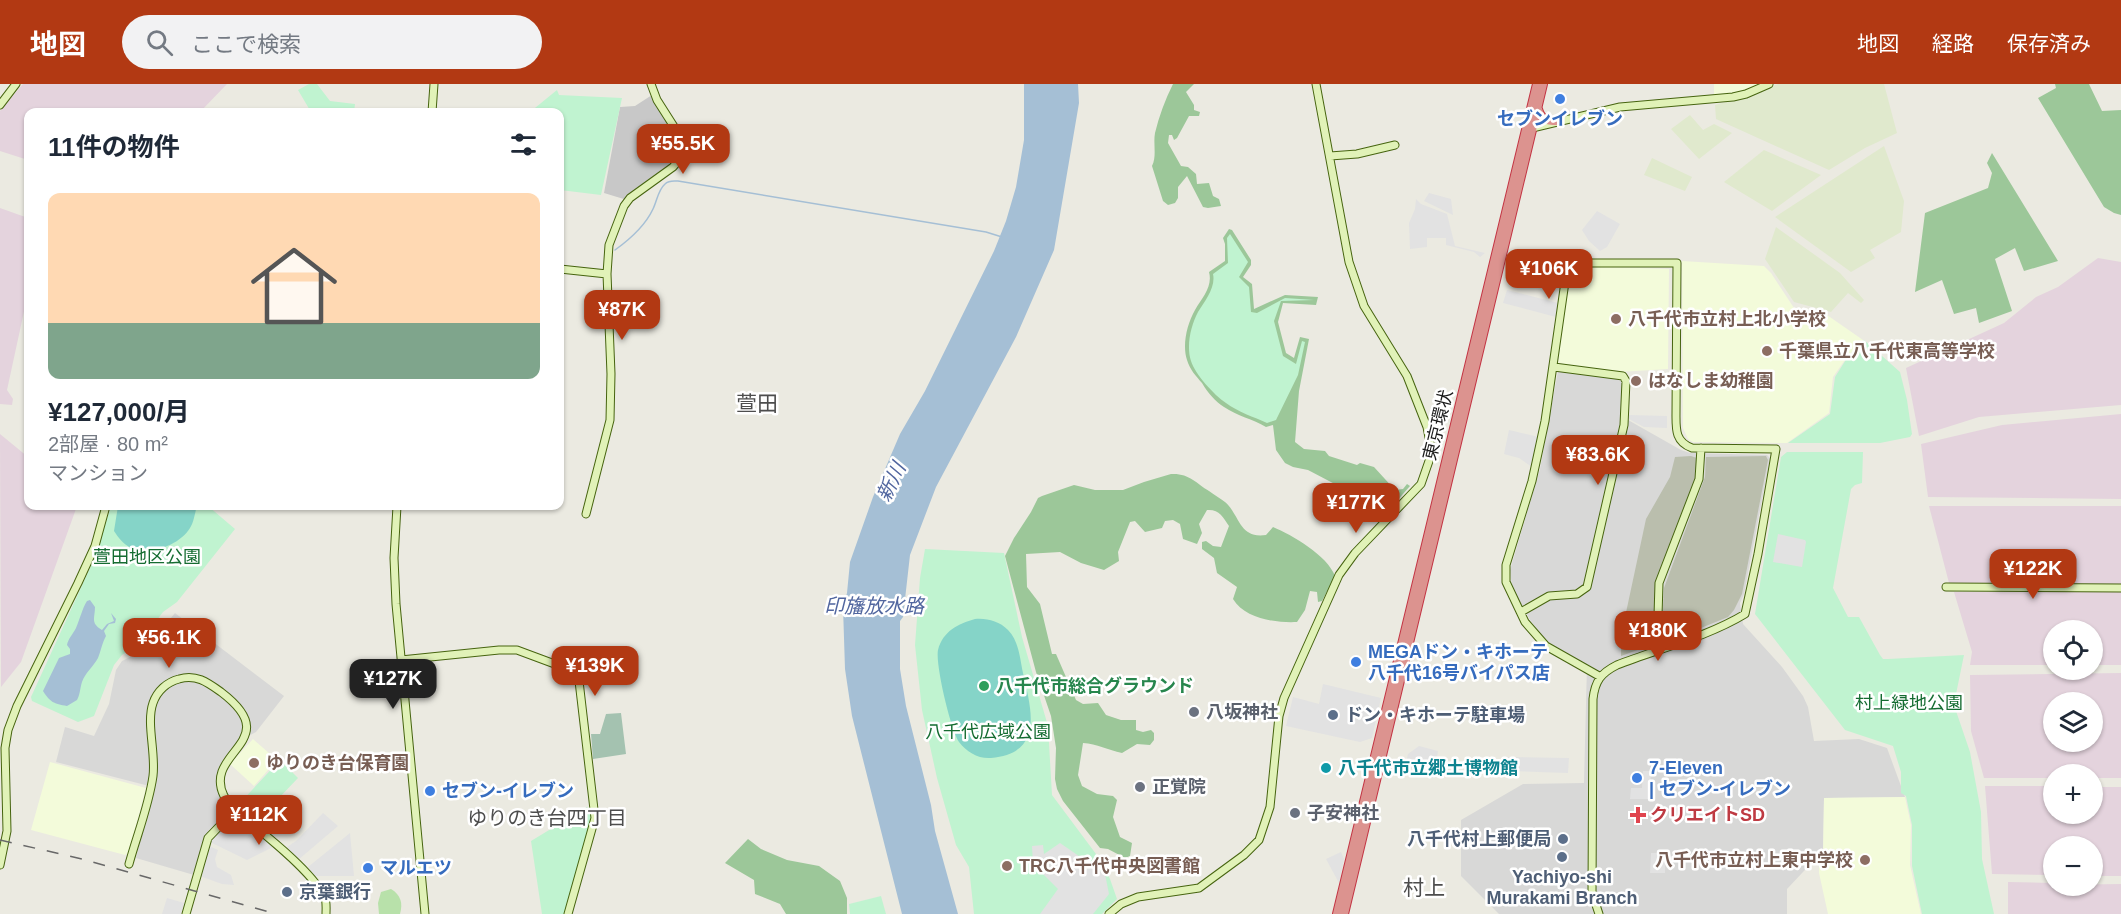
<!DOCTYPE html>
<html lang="ja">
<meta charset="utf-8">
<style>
body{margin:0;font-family:Helvetica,"Noto Sans JP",sans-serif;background:#f2f2f3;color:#1f2937;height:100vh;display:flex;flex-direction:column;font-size:22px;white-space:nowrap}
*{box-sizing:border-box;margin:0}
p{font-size:20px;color:#747a83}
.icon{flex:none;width:33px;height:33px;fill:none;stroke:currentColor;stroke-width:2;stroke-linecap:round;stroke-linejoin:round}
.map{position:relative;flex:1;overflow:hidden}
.drawer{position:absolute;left:24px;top:24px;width:540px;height:402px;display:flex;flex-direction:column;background:#fff;border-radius:12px;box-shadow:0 2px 4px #0004}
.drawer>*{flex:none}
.tools{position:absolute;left:2043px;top:536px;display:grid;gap:12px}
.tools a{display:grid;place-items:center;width:60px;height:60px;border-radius:50%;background:#fff;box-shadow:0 2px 4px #0004;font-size:30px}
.price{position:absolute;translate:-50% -51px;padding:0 14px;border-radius:12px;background:#b23913;color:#fff;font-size:20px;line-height:39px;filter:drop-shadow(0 2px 3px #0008)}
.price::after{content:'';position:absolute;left:50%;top:36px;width:18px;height:14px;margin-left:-9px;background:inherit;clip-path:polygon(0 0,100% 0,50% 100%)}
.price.on{background:#222;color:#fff}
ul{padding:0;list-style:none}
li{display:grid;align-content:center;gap:12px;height:318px;padding:0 24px}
li span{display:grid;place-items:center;height:186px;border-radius:12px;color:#555}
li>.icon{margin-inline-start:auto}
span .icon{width:108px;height:108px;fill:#fffc;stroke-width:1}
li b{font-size:26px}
h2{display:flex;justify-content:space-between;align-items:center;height:72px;padding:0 24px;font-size:26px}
header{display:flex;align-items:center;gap:36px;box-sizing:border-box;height:84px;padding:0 30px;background:#b23913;color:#fff}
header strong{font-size:28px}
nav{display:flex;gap:33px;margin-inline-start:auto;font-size:21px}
.search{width:420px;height:54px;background:#f2f2f3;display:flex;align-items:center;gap:15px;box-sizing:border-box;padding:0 21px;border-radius:33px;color:#747a83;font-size:22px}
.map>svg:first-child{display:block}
</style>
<header>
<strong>地図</strong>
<div class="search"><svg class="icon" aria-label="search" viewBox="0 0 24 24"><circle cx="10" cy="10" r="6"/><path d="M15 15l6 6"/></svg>ここで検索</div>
<nav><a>地図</a><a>経路</a><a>保存済み</a></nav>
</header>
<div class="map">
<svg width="2121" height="830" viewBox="0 0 2121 830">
<rect width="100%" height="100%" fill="#ebeae1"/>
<path fill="#d8d8d7" d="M1558 287 1618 294 1622 298 1621 332 1681 366 1690 369 1767 371 1770 374 1744 510 1740 519 1743 540 1782 583 1803 612 1808 623 1814 657 1859 655 1887 664 1905 713 1824 714 1823 771H1819L1787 805V830H1499L1461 792V736L1523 700 1584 699 1587 581 1547 558 1530 536 1512 503 1510 486 1540 385Z
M175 529 284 612 256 648 241 656 219 687 232 726 209 746 202 760 194 791 136 774 153 703 56 678 65 643 94 652 109 620 116 586 122 577 134 571 155 553Z"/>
<path fill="#e4d3dd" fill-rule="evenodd" d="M23 0H227L200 28H28V76L0 67V27Z
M0 124 28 134V209L7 306 13 315 12 321 0 320Z
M2098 174 2121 178V321L1979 333 1919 352 1906 284 2004 239 2036 213 2058 203Z
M2121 330V415L1928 413 1921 360 2002 341Z
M0 350 28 373V422H77L21 578 1 603Z
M1929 422H2121V500L1949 499Z
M1954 508H2121V581H2093L2092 546H2054L2053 581H1970L1972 568Z
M2121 589V694H2093L2092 690H2054L2053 694H1984L1971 647 1970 591ZM2054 618H2092V657H2054Z
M1985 702H2053L2054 729H2092L2093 703H2121V792H2093L2092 762H2054L2053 791 1992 790Z
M2008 798 2053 799 2054 801 2121 800V830H2008Z"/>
<path fill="#f3fbda" d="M1714 0H1761L1743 7 1714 12Z
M1682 177 1764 182 1771 189 1794 224 1827 231 1863 256 1847 273 1833 293 1829 329 1787 359 1693 358 1688 355 1683 344Z
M1608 183 1669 185 1668 285 1619 288 1558 279 1570 188 1576 184Z
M253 655 277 676 254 702 230 680Z
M50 678 146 704 129 768 125 771 31 746Z
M1905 713 1911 741 1910 781 1921 830H1828L1819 789V771L1823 770 1824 714Z"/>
<path fill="#c8c8c8" d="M652 11 683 58 673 80 627 116 604 109 620 23 635 22Z"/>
<path fill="#babead" d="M1691 372 1697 374 1696 392 1655 500 1654 560 1621 572V552L1646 435 1670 393 1675 373Z
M1766 372 1768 376 1742 510 1734 526 1728 533 1664 559 1661 556 1664 504 1705 393 1706 373Z"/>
<path fill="#e0e9cd" d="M1778 0H1884L1897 49 1865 64 1829 86 1716 35 1715 21 1752 11Z
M1690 31 1703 46 1714 40 1732 49 1699 75 1671 45Z
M1884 62 1904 117 1901 148 1870 166 1875 174 1851 188 1775 133Z
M1764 66 1821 91 1772 127 1724 98Z
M1652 74 1692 93 1685 107 1644 91Z
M1776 143 1840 189 1864 216 1861 219 1848 209 1831 228 1794 218 1765 175Z"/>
<path fill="#b8e1aa" d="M391 805C401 811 403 819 400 830H379L378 819 381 808Z"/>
<path fill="#9cc799" d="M1173 0H1194L1186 8 1194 21V26L1200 28 1199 32H1189L1177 54 1174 56 1172 51H1169L1168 59 1181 82 1188 83 1196 90 1197 100 1209 99 1213 112 1219 115 1221 122 1208 124 1203 123 1187 92 1178 103V114L1175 119 1168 121 1163 117 1152 82C1157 72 1153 60 1155 49 1159 32 1165 16 1173 0Z
M2055 0H2089L2102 27 2121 26V131L2114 129 2104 123 2038 14 2056 4Z
M1992 69 2058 177 2024 187 2015 164 1995 175 2012 227 1979 239 1976 224 1954 230 1942 196 1915 208 1925 129 1988 104 1992 89 1987 79Z
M1229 145 1232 146 1251 176V181L1243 193 1252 200 1254 225 1285 211 1318 213 1316 221 1283 219 1278 238 1286 269 1294 274 1300 253 1309 255 1299 307 1295 358 1304 365 1325 367 1329 372 1357 381 1360 379 1374 383 1395 406 1403 405 1407 400 1410 402 1396 418 1350 408 1308 386 1293 383 1285 379 1276 366 1273 341 1266 343C1253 335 1237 332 1224 323 1215 317 1208 309 1202 299 1196 292 1190 286 1187 276 1182 261 1187 240 1195 226 1202 214 1213 203 1209 188L1225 177V160L1223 154Z
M1171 390C1189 389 1196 399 1209 407 1214 411 1220 414 1225 418 1240 431 1239 455 1266 451L1273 443C1292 451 1327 471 1335 492L1322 517 1318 518 1317 508 1310 507 1305 526 1297 538C1276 539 1245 535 1233 515L1237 503 1217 489 1214 474 1202 465V458L1206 457 1213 462 1221 463 1229 442C1223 433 1219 425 1207 426L1199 440 1202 449 1197 460 1183 455 1180 440 1173 436 1165 437 1162 444 1145 448 1135 437 1130 438 1118 468 1119 477 1104 486 1081 479 1060 468 1026 470 1027 503 1040 520 1052 570H1056L1076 616 1083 620 1098 619 1106 631 1121 636H1136V646L1143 648 1151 646 1154 649V656L1150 661 1137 660 1122 669C1108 666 1097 660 1083 659L1078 691 1082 702 1097 710 1113 712 1117 716 1113 733 1120 753 1132 759 1130 772 1125 774 1108 765 1100 764 1063 717 1057 705 1055 695 1056 664 1051 632 1036 588 1005 472 1014 454 1031 428 1038 414 1042 412 1074 401 1095 406H1123L1144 398Z
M748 755 761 765 787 776 819 782 840 797 847 814V830H786L780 820 755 810 754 796 725 779Z"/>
<path fill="#a4c2b0" d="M621 629 626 670 593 675 591 650H600L606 630Z"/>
<path fill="#c0f3d0" d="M309 0H317L330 17 355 20 354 28H311L298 6Z
M557 6 559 11 622 14 601 111 560 106V28H530Z
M1230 150 1248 178 1239 193 1249 203 1251 228 1257 229 1285 214 1314 216 1281 217 1274 237 1283 272 1296 280 1302 257 1305 258 1298 291 1276 336 1267 339C1254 333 1238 328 1226 319 1214 311 1195 290 1191 277 1186 262 1191 241 1198 228 1205 217 1216 203 1213 190L1228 179 1227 154Z
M1864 256 1900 288 1907 316 1912 350 1910 353 1880 359H1788L1830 330 1835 293 1847 274Z
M1787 368H1863L1862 399 1855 401 1851 405 1833 504 1848 533H1859L1880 571 1883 575H1888L1964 571 1955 615V624L1970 668 1981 728 1982 775 1994 830H1922L1912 782V741L1906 712 1901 709V688L1893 662 1845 646 1755 530 1781 373Z
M111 422H208L235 445 177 518 163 528 141 557 122 571 114 581 94 632 78 638 32 617 31 613 95 473Z
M925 465 1004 469 1022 553 1048 642 1052 711 1096 770 1110 795 1117 815 1102 830H974L969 783 956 761 937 694 922 626 915 561 920 494Z
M280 676 298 694 257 737 237 722Z
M587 723 593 733 566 830H542L531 757Z
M881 812 886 830H850L849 820Z"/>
<path fill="#85d4c8" d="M118 422H197C195 428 194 438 190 444 179 462 150 471 131 464 123 460 118 453 114 447Z
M975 535C987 534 999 537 1008 546 1019 557 1020 575 1023 589 1031 625 1045 669 991 674 978 675 967 668 959 658 951 647 935 580 938 566 943 547 958 540 975 535Z"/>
<path fill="#e2e2e2" d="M1429 109 1451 115 1453 131 1424 117Z
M1416 115 1421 120 1447 130 1455 162 1485 169 1480 173 1474 168 1446 161V154H1427V163L1410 165 1409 139 1415 125Z
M1597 127 1620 140 1607 163 1600 167 1589 157 1582 146Z
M1507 206 1558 219 1556 233 1503 219Z
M1629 331 1667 332V344L1644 343 1629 335Z
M1509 346 1539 353 1532 383 1519 374 1504 370Z
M1778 450 1805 456 1806 458 1802 483 1773 478Z
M1323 600 1381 614 1372 654 1360 658 1286 642 1293 613 1319 620Z
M1419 662 1438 667 1434 694 1419 693 1406 678 1408 670Z
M1507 673 1569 674 1568 689 1507 687Z
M1643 687H1651L1650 715H1630L1631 704H1642Z
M323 729 338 742 298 776 287 763 296 757Z
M236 732 273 763 247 776 210 758 216 750Z
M350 749 354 792H315L308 783Z
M1060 759 1105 790 1109 810 1093 830H1040L1058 805 1033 780 1032 762 1043 761 1044 770Z
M209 762 218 766 215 775 217 783 231 791 234 801 222 800 200 792Z
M1341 768 1344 775 1339 799 1326 775Z
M1651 769H1665V789H1650Z
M167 814 184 819 181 830H162Z"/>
<path fill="#a5bfd5" d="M1024 0H1078L1079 19 1054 166 1016 253 936 403 910 471 903 533 900 537V585L906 622 931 721 935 747 958 830H902L852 632 845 585 843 523 847 509 850 478 873 413 900 350 925 307 994 167 1006 137 1016 103 1024 56Z
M90 516 95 523C95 534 90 539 102 546L107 540 114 537 111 529 116 535 115 539 109 540 104 547 106 552C102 559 101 567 98 574 93 583 85 589 82 598 80 604 80 611 77 616L67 622C54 620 50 618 43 607L59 574 70 570V565L67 561C68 555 73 550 76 544 80 535 82 525 87 517Z"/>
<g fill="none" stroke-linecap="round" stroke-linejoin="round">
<path stroke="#a5bfd5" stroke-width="1.5" d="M615 166C629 156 645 142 653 125 657 117 658 106 665 100 669 96 673 97 678 97L986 148 1002 153"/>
<g stroke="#46640f" stroke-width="9">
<path id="secondary" d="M0 21 16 0
M432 28 434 0
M1528 45 1620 23 1733 13 1746 10 1769 0
M1330 72 1357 70 1395 61
M560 185 607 190
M397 422 394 474 396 520 425 830
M586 430 610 336 611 290 607 190 609 161 624 122 630 114 673 83 678 77 685 60 657 16 651 0
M1946 503 2121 504
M1521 528 1549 512 1577 510 1587 503 1624 341 1626 297 1623 292 1554 283
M1657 565 1659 499 1699 395 1701 364
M401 576 499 566H517L560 582 571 587 579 597 595 734 568 830
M129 780C137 751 149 721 153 692 156 669 146 639 153 619 157 607 167 598 179 595 196 590 207 598 221 608 287 658 202 667 224 712 231 725 243 733 253 741 274 758 312 789 324 812 327 817 326 824 326 830
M0 781 7 747 5 664 8 646 17 622 78 499 95 462 106 422
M186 830 208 754 235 726
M1109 830 1121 820 1138 813 1199 804 1244 771 1259 756 1270 723 1279 632 1284 614 1339 491 1355 469 1421 400 1429 377 1430 359 1427 343 1407 292 1364 222 1349 178 1316 0
M1599 830 1592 809 1593 615C1595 597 1601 589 1617 581 1658 565 1707 553 1745 530L1758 470 1776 365 1692 364C1675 358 1676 345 1676 330L1677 179H1574L1567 184 1545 337 1532 397 1506 481V498L1525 538 1546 562 1599 592"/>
</g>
<g stroke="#c33443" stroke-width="10">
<path id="highway" d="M1538 25C1541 36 1547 37 1557 37
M1337 830 1537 0
M1344 830 1543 0"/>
</g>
<use href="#secondary" stroke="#e1f2b8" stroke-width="7"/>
<use href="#highway" stroke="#dc938f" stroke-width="8"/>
<path stroke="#686868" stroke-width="1.5" stroke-dasharray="12 12" stroke-linecap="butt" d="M0 756 82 775 276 830"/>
</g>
<g fill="#3f7fe0" stroke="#fff" stroke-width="2">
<circle cx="1560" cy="15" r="6"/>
<circle cx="1356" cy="578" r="6"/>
<circle cx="1637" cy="694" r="6"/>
<circle cx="430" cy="707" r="6"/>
<circle cx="368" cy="784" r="6"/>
</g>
<g fill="#8d6e63" stroke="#fff" stroke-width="2">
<circle cx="1616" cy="235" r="6"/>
<circle cx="1767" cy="267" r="6"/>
<circle cx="1636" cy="297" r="6"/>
<circle cx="254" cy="679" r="6"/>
<circle cx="1865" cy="776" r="6"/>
<circle cx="1007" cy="782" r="6"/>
</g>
<circle fill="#2e9e5b" stroke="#fff" stroke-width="2" cx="984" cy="602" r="6"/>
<g fill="#6b7280" stroke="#fff" stroke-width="2">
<circle cx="1194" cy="628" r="6"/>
<circle cx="1140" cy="703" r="6"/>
<circle cx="1295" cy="729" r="6"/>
</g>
<g fill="#5c6f8a" stroke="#fff" stroke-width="2">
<circle cx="1333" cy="631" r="6"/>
<circle cx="1563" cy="755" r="6"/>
<circle cx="1562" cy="773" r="6"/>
<circle cx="287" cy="808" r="6"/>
</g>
<circle fill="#0f9aa8" stroke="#fff" stroke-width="2" cx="1326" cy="684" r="6"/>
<path fill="#e0444e" stroke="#fff" stroke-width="2" d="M1635 722h6v6h6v6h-6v6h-6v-6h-6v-6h6z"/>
<g text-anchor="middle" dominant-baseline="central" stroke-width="5" stroke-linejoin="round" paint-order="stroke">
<g font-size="18" font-weight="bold" fill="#366cbe" stroke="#fff" text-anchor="start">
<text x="1560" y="35" text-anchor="middle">セブンイレブン</text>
<text x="1368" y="568">MEGAドン・キホーテ<tspan x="1368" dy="21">八千代16号バイパス店</tspan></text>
<text x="1649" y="684">7-Eleven<tspan x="1649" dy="21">| セブン-イレブン</tspan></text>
<text x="442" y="707">セブン-イレブン</text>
<text x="380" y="784">マルエツ</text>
</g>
<g font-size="18" font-weight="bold" fill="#785e54" stroke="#fff" text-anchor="start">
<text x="1628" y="235">八千代市立村上北小学校</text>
<text x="1779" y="267">千葉県立八千代東高等学校</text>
<text x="1648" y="297">はなしま幼稚園</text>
<text x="266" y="679">ゆりのき台保育園</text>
<text x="1853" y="776" text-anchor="end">八千代市立村上東中学校</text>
<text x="1019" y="782">TRC八千代中央図書館</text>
</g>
<g font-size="18" fill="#1a1a1a" stroke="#fff">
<text transform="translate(1438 341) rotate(-76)">東京環状</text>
</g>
<g font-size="18" fill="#156c31" stroke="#fff">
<text x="147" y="473">萱田地区公園</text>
<text x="1909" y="619">村上緑地公園</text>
<text x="988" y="648">八千代広域公園</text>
</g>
<g font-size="18" font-weight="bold" fill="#27864d" stroke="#fff" text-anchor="start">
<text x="996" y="602">八千代市総合グラウンド</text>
</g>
<g font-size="18" font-weight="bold" fill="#5b616d" stroke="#fff" text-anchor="start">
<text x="1206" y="628">八坂神社</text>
<text x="1152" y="703">正覚院</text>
<text x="1307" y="729">子安神社</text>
</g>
<g font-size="18" font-weight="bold" fill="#4e5e75" stroke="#fff" text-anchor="start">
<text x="1345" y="631">ドン・キホーテ駐車場</text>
<text x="1551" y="755" text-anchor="end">八千代村上郵便局</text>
<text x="1562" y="793" text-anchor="middle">Yachiyo-shi<tspan x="1562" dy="21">Murakami Branch</tspan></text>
<text x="299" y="808">京葉銀行</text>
</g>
<g font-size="18" font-weight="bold" fill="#0d838f" stroke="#fff" text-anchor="start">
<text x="1338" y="684">八千代市立郷土博物館</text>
</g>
<g font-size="18" font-weight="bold" fill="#be3a42" stroke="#fff" text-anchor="start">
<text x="1650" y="731">クリエイトSD</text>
</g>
<g font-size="20" font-style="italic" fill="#51669f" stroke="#fff">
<text transform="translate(891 398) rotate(-64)">新川</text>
<text x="874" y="522">印旛放水路</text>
</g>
<g font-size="20" fill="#4d4d4d" stroke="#fff">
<text x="547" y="734">ゆりのき台四丁目</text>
</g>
<g font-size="21" fill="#4d4d4d" stroke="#fff">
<text x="757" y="319">萱田</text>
<text x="1424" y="803">村上</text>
</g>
</g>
</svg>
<div class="tools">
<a><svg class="icon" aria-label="locate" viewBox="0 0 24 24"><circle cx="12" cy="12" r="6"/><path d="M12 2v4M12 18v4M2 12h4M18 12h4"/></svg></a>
<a><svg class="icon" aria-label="layers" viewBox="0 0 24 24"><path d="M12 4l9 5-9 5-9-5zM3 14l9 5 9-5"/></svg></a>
<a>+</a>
<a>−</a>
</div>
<b class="price" style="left:683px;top:91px">¥55.5K</b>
<b class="price" style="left:1549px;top:216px">¥106K</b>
<b class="price" style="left:622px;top:257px">¥87K</b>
<b class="price" style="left:1598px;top:402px">¥83.6K</b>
<b class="price" style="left:1356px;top:450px">¥177K</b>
<b class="price" style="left:2033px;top:516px">¥122K</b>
<b class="price" style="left:1658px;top:578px">¥180K</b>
<b class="price" style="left:169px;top:585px">¥56.1K</b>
<b class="price" style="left:595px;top:613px">¥139K</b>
<b class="price on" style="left:393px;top:626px">¥127K</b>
<b class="price" style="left:259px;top:762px">¥112K</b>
<section class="drawer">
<h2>11件の物件<svg class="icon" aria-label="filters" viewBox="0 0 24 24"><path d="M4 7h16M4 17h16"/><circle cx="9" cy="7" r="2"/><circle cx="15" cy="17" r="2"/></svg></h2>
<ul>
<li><span style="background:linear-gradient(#ffd9b3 70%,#7fa58c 0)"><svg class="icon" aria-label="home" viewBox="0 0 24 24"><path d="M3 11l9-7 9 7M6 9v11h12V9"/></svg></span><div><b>¥127,000/月</b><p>2部屋 · 80 m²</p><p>マンション</p></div></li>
</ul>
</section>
</div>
